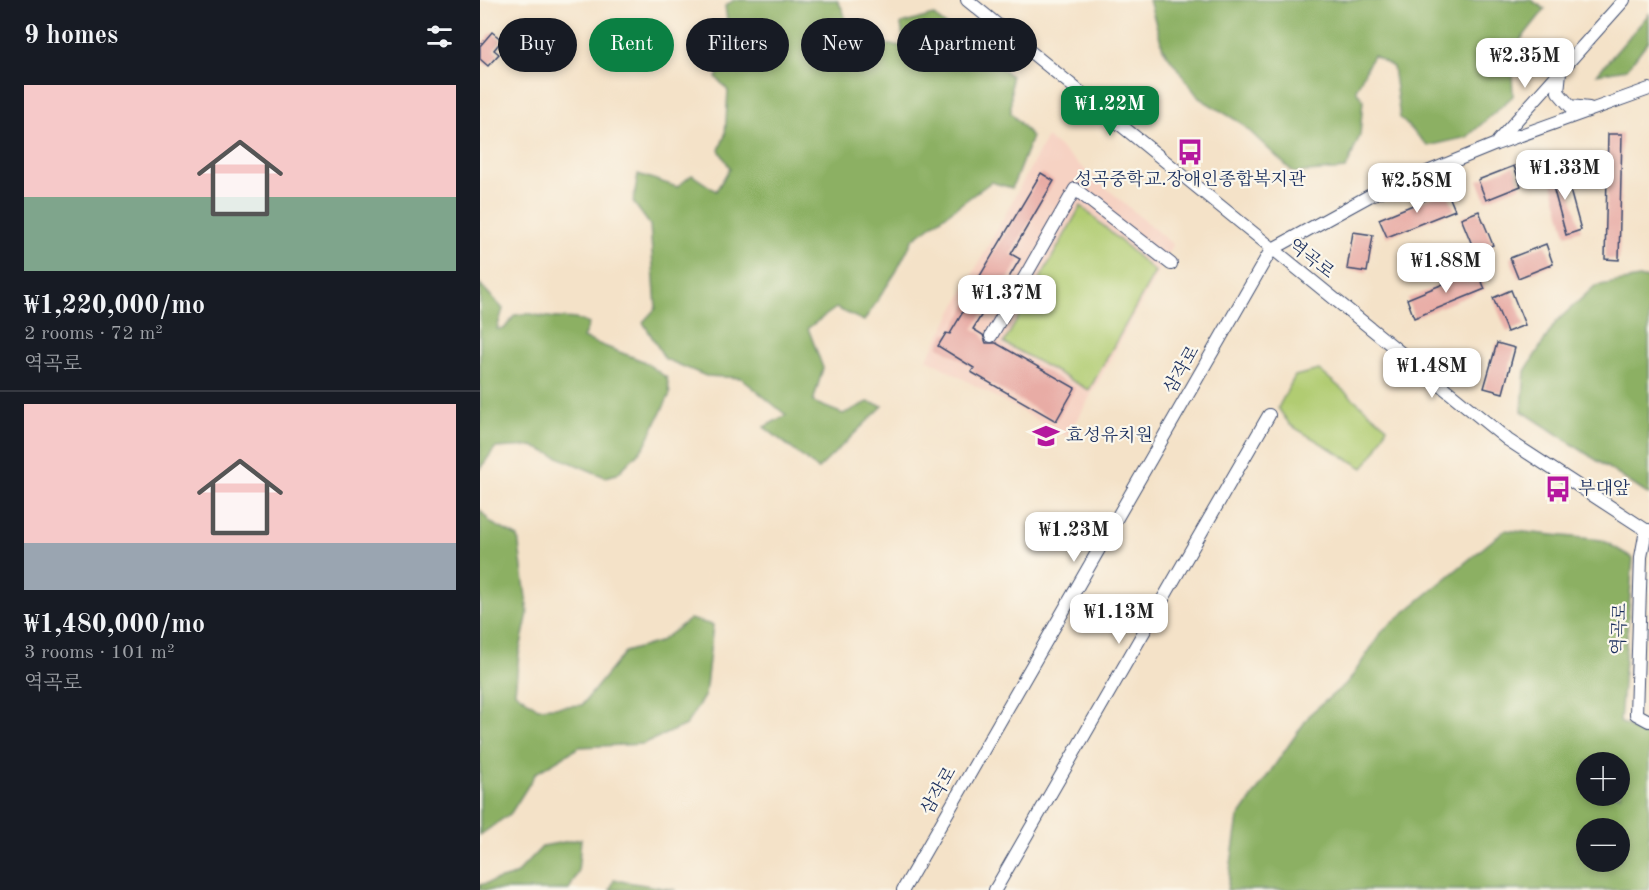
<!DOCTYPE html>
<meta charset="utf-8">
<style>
body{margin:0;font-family:"Old Standard TT","Noto Serif KR",serif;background:#242831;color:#f1f3f6;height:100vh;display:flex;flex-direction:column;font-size:22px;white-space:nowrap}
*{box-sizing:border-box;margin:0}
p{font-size:20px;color:#9ea1a6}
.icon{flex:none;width:33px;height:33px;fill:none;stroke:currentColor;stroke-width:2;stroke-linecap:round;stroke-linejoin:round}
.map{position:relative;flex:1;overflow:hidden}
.details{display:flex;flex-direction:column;background:#171b24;width:480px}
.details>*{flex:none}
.banner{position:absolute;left:18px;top:18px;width:570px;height:54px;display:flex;gap:12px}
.buttons{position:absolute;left:1096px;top:752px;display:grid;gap:12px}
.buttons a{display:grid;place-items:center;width:54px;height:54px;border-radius:50%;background:#171b24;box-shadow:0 3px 9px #0003;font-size:30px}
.price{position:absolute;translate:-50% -51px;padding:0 14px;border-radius:12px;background:#fff;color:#222;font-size:20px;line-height:39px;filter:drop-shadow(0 2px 3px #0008)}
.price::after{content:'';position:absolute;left:50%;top:36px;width:18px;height:14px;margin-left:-9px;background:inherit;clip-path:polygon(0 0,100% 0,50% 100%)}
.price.selected{background:#0b8043;color:#fff}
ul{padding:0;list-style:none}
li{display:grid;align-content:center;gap:12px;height:318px;padding:0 24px}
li+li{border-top:2px solid #363941}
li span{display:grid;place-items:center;height:186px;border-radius:0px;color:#555}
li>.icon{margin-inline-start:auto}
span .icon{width:108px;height:108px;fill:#fffc;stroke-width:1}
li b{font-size:26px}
h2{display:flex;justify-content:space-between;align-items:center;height:72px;padding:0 24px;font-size:26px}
.tag{padding:0 21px;border-radius:27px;background:#171b24;box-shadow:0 3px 9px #0003;font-size:21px;line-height:54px}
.tag.selected{background:#0b8043;color:#fff}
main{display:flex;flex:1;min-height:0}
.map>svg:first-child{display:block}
</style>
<main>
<section class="details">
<h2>9 homes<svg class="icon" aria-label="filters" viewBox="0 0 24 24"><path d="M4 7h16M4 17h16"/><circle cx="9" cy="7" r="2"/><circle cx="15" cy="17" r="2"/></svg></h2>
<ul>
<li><span style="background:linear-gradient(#f6c9c9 60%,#7fa58c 0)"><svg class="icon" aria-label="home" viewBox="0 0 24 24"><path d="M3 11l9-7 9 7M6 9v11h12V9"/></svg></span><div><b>₩1,220,000/mo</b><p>2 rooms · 72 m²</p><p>역곡로</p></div></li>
<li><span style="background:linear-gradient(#f6c9c9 75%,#9aa5b1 0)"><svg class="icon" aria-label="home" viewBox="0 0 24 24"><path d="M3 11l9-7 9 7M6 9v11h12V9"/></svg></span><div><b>₩1,480,000/mo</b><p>3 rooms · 101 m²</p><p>역곡로</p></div></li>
</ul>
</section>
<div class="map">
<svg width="1169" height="890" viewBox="0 0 1169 890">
<rect width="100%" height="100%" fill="#fbf7ec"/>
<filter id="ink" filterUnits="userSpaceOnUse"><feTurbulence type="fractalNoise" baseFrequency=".0167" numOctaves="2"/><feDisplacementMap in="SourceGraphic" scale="12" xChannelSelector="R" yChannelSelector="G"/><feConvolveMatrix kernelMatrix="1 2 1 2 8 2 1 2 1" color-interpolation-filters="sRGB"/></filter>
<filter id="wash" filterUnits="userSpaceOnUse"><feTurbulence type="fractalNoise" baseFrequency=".008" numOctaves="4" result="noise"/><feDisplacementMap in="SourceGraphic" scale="24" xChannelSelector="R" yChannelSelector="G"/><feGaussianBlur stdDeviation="1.35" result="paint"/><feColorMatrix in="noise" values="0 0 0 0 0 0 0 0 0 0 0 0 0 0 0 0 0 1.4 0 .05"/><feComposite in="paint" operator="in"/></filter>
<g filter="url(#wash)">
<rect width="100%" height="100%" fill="#f4e2c8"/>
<path fill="#f6d2c3" d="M567 137 693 245 588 437 447 359Z"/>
<path fill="#b1cc72" stroke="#667e68" stroke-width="1.5" d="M601 206 675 272 609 390 524 343Z
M839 370 907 427 897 449 883 468 810 425 798 408 815 376Z"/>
<path fill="#8cb064" stroke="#547061" stroke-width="1.5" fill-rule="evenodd" d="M254 0H357L363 10 371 42 424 46 421 24 453 15 531 76V113L552 137 532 188 511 182 433 239 416 272 384 321 356 308 328 328 343 368 333 402 363 414 388 402 403 406 338 469 284 427 306 415 261 378 226 376 185 359 163 322 176 308 170 225 153 202 158 174 197 187 212 175 236 191 250 168 239 150 245 135 248 91 236 77 252 55 245 6Z
M669 0H1051L1065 9 1031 52 1033 96 987 137 948 146 920 118 913 67 893 55 876 90 883 100 880 135 866 169 814 173 761 123 719 98 683 49Z
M1169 14V40L1147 69 1117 74Z
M1159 278H1169V495L1042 411 1045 371 1076 322 1115 286Z
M0 284 23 309 17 329H24L35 315C54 312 51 315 68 317 85 320 92 315 109 324L103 338 163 361 187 378 190 394 164 447 137 474 125 477 52 446 15 448 0 469Z
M0 510 11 523 38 537 48 613 39 654 35 692 58 708 102 705 145 652 179 642 210 619 233 625 225 695 206 725 163 744 99 747 56 773 31 813 0 835Z
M1025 530 1122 540 1153 558 1140 722 1169 738V890H747L758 818 831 713 869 681 903 630ZM1107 762H1140V795H1107ZM1107 828H1140V861H1107Z
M101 839 98 872 89 890H0V885L35 875 63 846Z
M134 880 196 890H130Z"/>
<g id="blocks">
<path fill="#e8aca5" d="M12 32 22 40 14 50 19 54 8 66 0 59V46Z
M1128 134H1142L1139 260 1125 259Z
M1034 166 1041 186 1006 200 998 180Z
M1084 168 1101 230 1086 235 1069 172Z
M561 173 574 181 531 254 540 259 515 301 511 299 493 329 503 335 506 343H516L595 388 576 421 491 372 494 368 458 346 466 333 470 334 497 288 494 286Z
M967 191 975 210 907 237 899 219Z
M999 211 1013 245 995 252 981 218Z
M873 232 893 235 887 272 867 269Z
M1066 244 1073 264 1038 278 1030 258Z
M997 270 1005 289 934 318 927 299Z
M1031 290 1045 325 1027 332 1013 298Z
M1017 343 1035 348 1023 393 1004 388Z"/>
</g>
</g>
<g filter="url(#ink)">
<use href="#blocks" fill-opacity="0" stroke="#3c4a6e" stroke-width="1.5"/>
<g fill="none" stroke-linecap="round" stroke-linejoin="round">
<g stroke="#3c4a6e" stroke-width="14">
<path id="minor" d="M487 0 1028 440 1169 532
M1080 72 1078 92 1090 106 1109 108
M1018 141 1144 0
M511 336 595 189 691 264
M1169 530H1166L1161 557 1156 714 1169 721
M423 890 791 250 891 195 1016 144 1169 89
M515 890 789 415"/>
</g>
<use href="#minor" stroke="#fff" stroke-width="12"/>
</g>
</g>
<defs>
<g id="bus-bare" transform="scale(2.07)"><path d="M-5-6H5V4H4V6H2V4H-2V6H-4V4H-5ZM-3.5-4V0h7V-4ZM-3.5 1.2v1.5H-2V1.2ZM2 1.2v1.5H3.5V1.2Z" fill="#b5179e" stroke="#fbf7ec" stroke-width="2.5" paint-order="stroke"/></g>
<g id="school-bare" transform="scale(2.07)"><path d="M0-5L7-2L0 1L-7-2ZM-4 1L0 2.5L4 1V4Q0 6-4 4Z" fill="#b5179e" stroke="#fbf7ec" stroke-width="2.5" paint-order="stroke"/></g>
</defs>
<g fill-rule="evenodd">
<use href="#bus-bare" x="710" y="152"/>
<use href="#school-bare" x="566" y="436"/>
<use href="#bus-bare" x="1078" y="489"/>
</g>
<g text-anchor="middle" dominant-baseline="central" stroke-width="4.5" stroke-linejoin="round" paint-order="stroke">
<g font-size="18" fill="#1b2f5e" stroke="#fbf7ec" text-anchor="start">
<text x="710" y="180" text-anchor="middle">성곡중학교.장애인종합복지관</text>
<text x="586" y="436">효성유치원</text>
<text x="1098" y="489">부대앞</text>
</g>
<g font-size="18" fill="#1b2f5e" stroke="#fbf7ec">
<text transform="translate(831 259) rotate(38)">역곡로</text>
<text transform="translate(702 370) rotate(-60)">삼작로</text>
<text transform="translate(1140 629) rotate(-88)">역곡로</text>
<text transform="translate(459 791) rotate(-60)">삼작로</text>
</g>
</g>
</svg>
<div class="buttons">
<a>+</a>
<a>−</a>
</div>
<b class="price" style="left:1045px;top:89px">₩2.35M</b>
<b class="price selected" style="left:630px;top:137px">₩1.22M</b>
<b class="price" style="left:1085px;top:201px">₩1.33M</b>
<b class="price" style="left:937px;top:214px">₩2.58M</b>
<b class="price" style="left:966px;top:294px">₩1.88M</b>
<b class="price" style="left:527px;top:326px">₩1.37M</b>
<b class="price" style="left:952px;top:399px">₩1.48M</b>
<b class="price" style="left:594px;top:563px">₩1.23M</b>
<b class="price" style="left:639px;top:645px">₩1.13M</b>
<div class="banner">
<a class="tag">Buy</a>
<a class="tag selected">Rent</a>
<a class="tag">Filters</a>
<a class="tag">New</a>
<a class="tag">Apartment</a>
</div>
</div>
</main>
